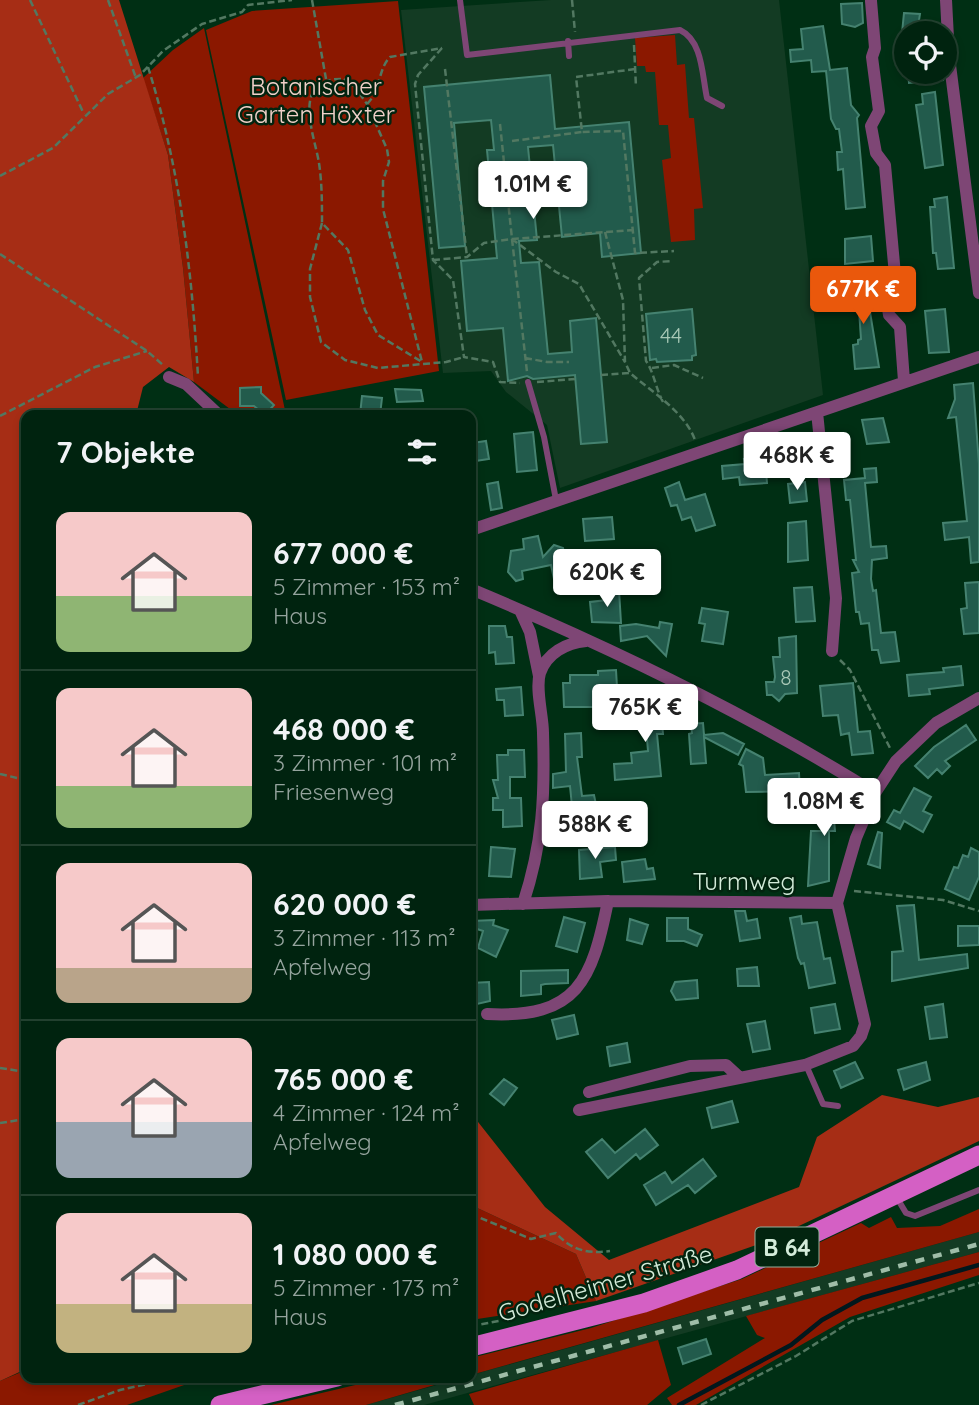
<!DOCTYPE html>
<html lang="de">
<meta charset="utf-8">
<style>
body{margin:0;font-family:Quicksand,sans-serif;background:#0a2b18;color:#f1f3f6;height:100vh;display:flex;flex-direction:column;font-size:26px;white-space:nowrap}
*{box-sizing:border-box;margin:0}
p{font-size:23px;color:#95a49e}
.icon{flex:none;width:38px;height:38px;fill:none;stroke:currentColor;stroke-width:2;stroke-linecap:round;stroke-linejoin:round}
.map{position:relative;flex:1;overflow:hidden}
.details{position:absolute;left:21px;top:410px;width:455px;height:973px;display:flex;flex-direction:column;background:#00230f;border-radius:14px;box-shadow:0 4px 10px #0003,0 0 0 2px #22402f}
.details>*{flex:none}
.fabs{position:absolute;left:894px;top:21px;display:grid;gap:14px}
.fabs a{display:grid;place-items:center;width:63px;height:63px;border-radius:50%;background:#00230f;box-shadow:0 4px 10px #0003,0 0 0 2px #22402f;font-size:35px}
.price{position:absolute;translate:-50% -60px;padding:0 16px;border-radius:7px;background:#fff;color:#222;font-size:23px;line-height:46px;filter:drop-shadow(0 2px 4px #0008)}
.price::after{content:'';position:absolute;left:50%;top:42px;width:21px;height:16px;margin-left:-10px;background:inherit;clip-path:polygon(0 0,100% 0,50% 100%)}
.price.active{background:#ea580c;color:#fff}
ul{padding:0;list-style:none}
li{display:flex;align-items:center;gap:21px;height:175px;padding:0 35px}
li+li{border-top:2px solid #22402f}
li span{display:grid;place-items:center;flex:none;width:196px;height:140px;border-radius:14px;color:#555}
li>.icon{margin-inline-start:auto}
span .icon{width:84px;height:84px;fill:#fffc;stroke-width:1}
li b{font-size:30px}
h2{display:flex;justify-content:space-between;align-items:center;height:84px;padding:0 35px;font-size:30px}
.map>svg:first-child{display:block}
</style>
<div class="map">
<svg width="979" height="1405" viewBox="0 0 979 1405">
<rect width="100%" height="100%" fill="#002f14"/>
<path fill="#133b23" d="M551 0H779L823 395 560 488 547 425 506 392 491 371 443 373 401 10Z
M979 1232V1252L424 1405H366Z"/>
<path fill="#8b1800" d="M398 1 439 371 286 400 206 30 252 11Z
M204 28 286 415H238L194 382 183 268 168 155 143 78 173 50Z
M675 35 677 65 685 64 689 118H694L703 208 694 209 695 240 671 242 662 160 671 158 668 125H659L655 72H646L645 66H637L635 38Z
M471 1205 576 1254 596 1301 471 1320Z
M979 1209V1232L471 1375V1358L591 1328 742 1279 861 1223 869 1228 891 1217 897 1228 940 1226Z
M979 1252V1275L850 1317 696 1405H672L667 1398 765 1338 757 1335 746 1316Z
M658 1340 671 1385 647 1405H474L469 1394Z
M26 1370V1377H207L127 1405H0V1381Z
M389 1377H462L366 1405H271Z"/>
<path fill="#a62d15" d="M0 0H119L168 155 183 268 194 382 169 367 143 387 136 415H26V1369L0 1381Z
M882 1095 938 1107 979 1097V1141L765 1242 596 1301 576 1254 471 1205V1113L545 1207 609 1260 799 1187 817 1137Z"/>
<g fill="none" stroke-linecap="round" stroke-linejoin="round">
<path stroke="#01181d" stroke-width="4.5" d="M679 1405 791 1345 822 1320 862 1298 979 1265"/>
</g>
<path fill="#225b4c" stroke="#458270" stroke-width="2" d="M862 3 863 23 855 27 842 24 841 4Z
M904 13 920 14 917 33H902Z
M823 26 830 70 847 68 851 105 859 115 857 118 865 207 846 209 843 169 838 170 837 152H842L839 129H836L831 119 826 71 812 72 811 60 791 62 790 50 803 49 801 29Z
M908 72H942L943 80 909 83Z
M550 75 555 129 629 122 641 253 602 257 600 233 562 237 553 145 528 147 537 240 519 241 521 263 539 262 548 354 572 352 570 321 596 318 607 442 581 444 575 375 533 379 527 376 508 381 503 328 467 331 461 261 497 258 487 150H494L491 120 454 123 465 246 439 248 424 87Z
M935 92 943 165 925 168 916 105 923 104 922 94Z
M947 197 954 268 938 269 936 253H933L930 207H935L934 199Z
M871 236 873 261 845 264V239Z
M869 282 870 312 879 367 855 369 853 345 858 344V340L861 339 859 310 849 311 847 284Z
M692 309 696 355 692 356V360L657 362 656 359 650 360 646 314Z
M945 309 949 352 929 353 925 311Z
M973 383 979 464V562L971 563 969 537 945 540 943 523 967 521 956 417 948 418 955 399 954 385Z
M261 387V393L274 405 265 415 254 406H240V388Z
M395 389 421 390 423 401 397 402Z
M362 396 382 398 380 415H360Z
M883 418 889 442 867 444 862 420Z
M533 432 537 470 517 472 514 434Z
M486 441 489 459 475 461 472 443Z
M765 457 767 483 740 485 739 477 723 479 722 466 745 464 744 459Z
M876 468 877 482 865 483 871 547 886 546 887 558 872 560 871 579 873 591 876 590 881 633 895 632 899 661 881 663 878 650H872L869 623 861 624 859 612H856L852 573 859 572 853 560H856L850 500H846L844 480 865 478 864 469Z
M498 482 502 508 491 510 487 484Z
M679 482 685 500 705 494 715 525 696 531 691 517 682 520 677 505 671 506 665 488Z
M805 482 807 501 790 503 788 484Z
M612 517 614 539 585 541 583 519Z
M806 521 808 560 788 562V523Z
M538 536 543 557 554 545 563 548 569 576 554 579 551 565 522 571 523 579 516 581 508 572 511 551 524 549 523 539Z
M979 582V633L964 634 961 609 967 608 965 583Z
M812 587 815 621 796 622 794 588Z
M619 590 621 623 592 622 590 602 607 600 606 591Z
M702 608 728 612 723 644 702 641 705 624 699 623Z
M660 622 672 624 666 656 647 636 621 641 620 626 636 624 659 628Z
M489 626H505L507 637H512L514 663 496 664 495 652 489 653Z
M796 636 797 693 785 694 779 701 772 695H767L766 682H774L775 677 773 657H780L779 638Z
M961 666 963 685 929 689 930 694 909 696 907 675 944 672 943 668Z
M616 670 617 687 593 690 595 707H564L563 683H570V675H598V671Z
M853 683 858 732 870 731 873 753 852 755 849 733 841 735 838 715 823 716 820 686Z
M521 687 523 715 505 716 504 700H497L496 689Z
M641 690 660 699 663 734H657L661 776 615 780 614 764 632 763 631 753 648 751 644 704 637 701Z
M703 723 704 735 723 733 744 744 738 755 704 737 706 763 691 764 689 734 692 733 691 724Z
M966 725 976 740 945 761 950 766 942 774 937 769 928 778 915 766 934 747Z
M581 733 582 757H577L582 796 594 795 600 824 574 827 570 786 553 788V774L566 772 565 734Z
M746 749 763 758 765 775 799 773 800 791 746 792 743 766 739 764Z
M508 750H524L525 777H510V798H521L522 826 503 827V810H493V798H498L493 780H498L497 755H508Z
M914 788 931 797 923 811 932 815 923 832 904 821 900 829 887 822 894 810 900 813Z
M823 791H841L844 819H834L835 831H829V881L808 886 811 831H823Z
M878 832 882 833 880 868 868 864Z
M491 847 515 849 511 877 489 876Z
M615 847 616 860 600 862 602 877 580 879 579 850Z
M971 848 979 852V877L969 900 945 889 954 867 958 868 963 855 968 857Z
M645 859 647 869 653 868 655 879 624 882 622 862Z
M914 905 919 960 967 954 968 968 892 981V952L903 951 897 906Z
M735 911H745L747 921 757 919 760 938 740 941Z
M801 916 802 924 817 922 824 959 830 958 835 983 809 988 804 963 801 964 798 958 790 918Z
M564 917 585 923 577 952 556 946Z
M667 918H688V929L702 935 697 946 684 941H667Z
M630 919 648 925 642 944 627 940Z
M494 920 493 925 508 930 496 957 478 948 483 931 471 927V921Z
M958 926H979V945L958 946Z
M757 967 759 986H738L737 969Z
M568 970V983L545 984 541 985V994L521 996V971Z
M697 980 698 998 676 1000 671 991 675 982Z
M489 982 490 1001 477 1004 471 999V983Z
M835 1004 840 1029 815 1033 811 1008Z
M943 1004 947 1037 930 1039 925 1007Z
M574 1015 578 1034 557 1039 552 1020Z
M765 1021 770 1049 753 1052 747 1024Z
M627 1043 630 1062 610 1066 607 1047Z
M855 1062 863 1078 841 1088 834 1071Z
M926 1062 930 1080 904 1090 898 1070Z
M504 1079 517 1088 504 1105 490 1094Z
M732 1101 738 1122 712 1128 707 1108Z
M645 1129 658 1145 640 1159 636 1154 608 1178 586 1152 602 1139 615 1153Z
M703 1159 716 1176 695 1193 688 1185 656 1205 644 1185 665 1172 672 1183Z
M706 1339 711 1354 683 1364 678 1348Z"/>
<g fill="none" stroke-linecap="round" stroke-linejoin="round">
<path stroke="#527861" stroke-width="2.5" stroke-dasharray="7 3.5" stroke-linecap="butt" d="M30 0 84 114
M108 0 136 78
M312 0 326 79
M572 0 575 32
M634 45 636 87
M442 48 418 75 415 84 433 260 453 280 464 357 493 362 500 382 520 383
M148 67C180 168 192 271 198 377
M445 69 467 257
M635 69 576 77 582 132 623 131 635 253 674 251
M344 79 354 86 367 104 387 149 389 162 383 181V209L422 362 378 335 365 310 348 250 322 223C322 203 322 183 319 163 314 133 290 77 344 79Z
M367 104C382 89 377 71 390 57L442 48
M500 124 512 239 633 230
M512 141 582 132
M0 176 53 148 108 94 140 75 163 51 202 24 242 12 248 5 292 0
M322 223 310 269V297L321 342 345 360 378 368 446 362 464 357
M605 232 623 300 625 362 630 373
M512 239 527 372
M0 254 147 351 163 365
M433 260 467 257 484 243 512 239 556 272 579 284 625 362
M525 358 547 362H569
M652 368 674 365 703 378
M601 375 630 373C652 392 685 412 695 440
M537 382 575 379
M663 402C656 389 653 370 646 361L639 278 657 262 672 261
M0 416 95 367 147 351
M840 660 850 670 890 748
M0 774 26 780
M854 891 943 900 979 911
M0 1068 26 1072
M0 1123 26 1119
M471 1214 531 1239 556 1233C571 1250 587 1254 610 1251
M471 1326 499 1321
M78 1405 120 1390 179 1377
M701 1405 796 1356 852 1321 979 1283"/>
<path stroke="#7e4675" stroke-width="6" d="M460 0 467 55 680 30C703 41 702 76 707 98L722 106
M568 41 569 56
M528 382 544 437 556 500
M806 1065 823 1104 838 1106
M897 1198 906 1213 915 1216 979 1190"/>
<path stroke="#7e4675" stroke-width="12" d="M946 0 949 57 979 293
M871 1 875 48 872 57 879 111 871 126 876 153 885 165 895 275 885 289 889 315 900 327 904 381
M169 377 186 384 219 415
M817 412 836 598 832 651
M471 530 979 357
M471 589C610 647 747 713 875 793
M520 610 530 632 539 676
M523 904C543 843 545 796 543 733 543 715 535 689 540 673 547 653 566 643 586 641
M471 905 608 901 837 903
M487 1014C578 1019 592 980 608 901
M589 1092 690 1066 726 1065 739 1077
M579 1110 805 1065 853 1046 861 1036 865 1024 837 903 856 838 875 793 896 761 936 723 979 698"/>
<path stroke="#d460c4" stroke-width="19" d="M471 1347 644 1303 737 1270 979 1155
M220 1405 337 1377"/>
<path stroke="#9fbda8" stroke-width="4.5" stroke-dasharray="9 9" stroke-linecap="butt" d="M395 1405 979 1244"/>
</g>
<g text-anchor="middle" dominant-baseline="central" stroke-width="5" stroke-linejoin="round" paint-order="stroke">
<g font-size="21" fill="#a8c8b6">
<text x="671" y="335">44</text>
<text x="786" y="677">8</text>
</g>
<rect fill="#02240f" stroke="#95b09d" stroke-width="2" x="755.5" y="1227.5" width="63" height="39" rx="5"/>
<g font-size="23" font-weight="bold" fill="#d4ecda">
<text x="787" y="1247">B 64</text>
</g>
<g font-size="24" fill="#f1d1c9" stroke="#02240f">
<text x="316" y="86">Botanischer<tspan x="316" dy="28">Garten Höxter</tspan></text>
</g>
<g font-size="24" fill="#d4ecda" stroke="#02240f">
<text x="744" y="881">Turmweg</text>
<text transform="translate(605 1283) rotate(-16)">Godelheimer Straße</text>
</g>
</g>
</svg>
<div class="fabs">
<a><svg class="icon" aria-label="locate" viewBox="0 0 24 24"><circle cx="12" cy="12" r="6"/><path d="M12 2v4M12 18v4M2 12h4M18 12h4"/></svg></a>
</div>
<b class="price" style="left:533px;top:221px">1.01M €</b>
<b class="price active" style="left:863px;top:326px">677K €</b>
<b class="price" style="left:797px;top:492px">468K €</b>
<b class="price" style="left:607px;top:609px">620K €</b>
<b class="price" style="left:645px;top:744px">765K €</b>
<b class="price" style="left:824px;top:838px">1.08M €</b>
<b class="price" style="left:595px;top:861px">588K €</b>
<section class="details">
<h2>7 Objekte<svg class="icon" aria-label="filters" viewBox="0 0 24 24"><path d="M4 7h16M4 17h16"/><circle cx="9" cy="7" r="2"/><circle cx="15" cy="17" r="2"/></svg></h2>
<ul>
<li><span style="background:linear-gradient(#f6c9c9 60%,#8fb573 0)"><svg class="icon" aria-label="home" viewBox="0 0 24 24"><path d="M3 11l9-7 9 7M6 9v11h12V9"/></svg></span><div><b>677 000 €</b><p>5 Zimmer · 153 m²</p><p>Haus</p></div></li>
<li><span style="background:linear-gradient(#f6c9c9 70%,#8fb573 0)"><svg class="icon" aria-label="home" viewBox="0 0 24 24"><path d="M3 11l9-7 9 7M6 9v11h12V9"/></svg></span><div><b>468 000 €</b><p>3 Zimmer · 101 m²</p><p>Friesenweg</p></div></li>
<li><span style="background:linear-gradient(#f6c9c9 75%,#b9a48a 0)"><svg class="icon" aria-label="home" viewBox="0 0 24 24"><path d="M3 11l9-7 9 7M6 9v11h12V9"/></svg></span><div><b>620 000 €</b><p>3 Zimmer · 113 m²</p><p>Apfelweg</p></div></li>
<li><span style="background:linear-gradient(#f6c9c9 60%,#9aa5b1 0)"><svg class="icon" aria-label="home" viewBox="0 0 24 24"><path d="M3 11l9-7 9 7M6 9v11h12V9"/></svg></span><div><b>765 000 €</b><p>4 Zimmer · 124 m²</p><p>Apfelweg</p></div></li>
<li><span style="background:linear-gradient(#f6c9c9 65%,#c2b280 0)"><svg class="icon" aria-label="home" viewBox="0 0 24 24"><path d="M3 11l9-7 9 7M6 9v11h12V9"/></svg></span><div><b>1 080 000 €</b><p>5 Zimmer · 173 m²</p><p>Haus</p></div></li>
</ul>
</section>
</div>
